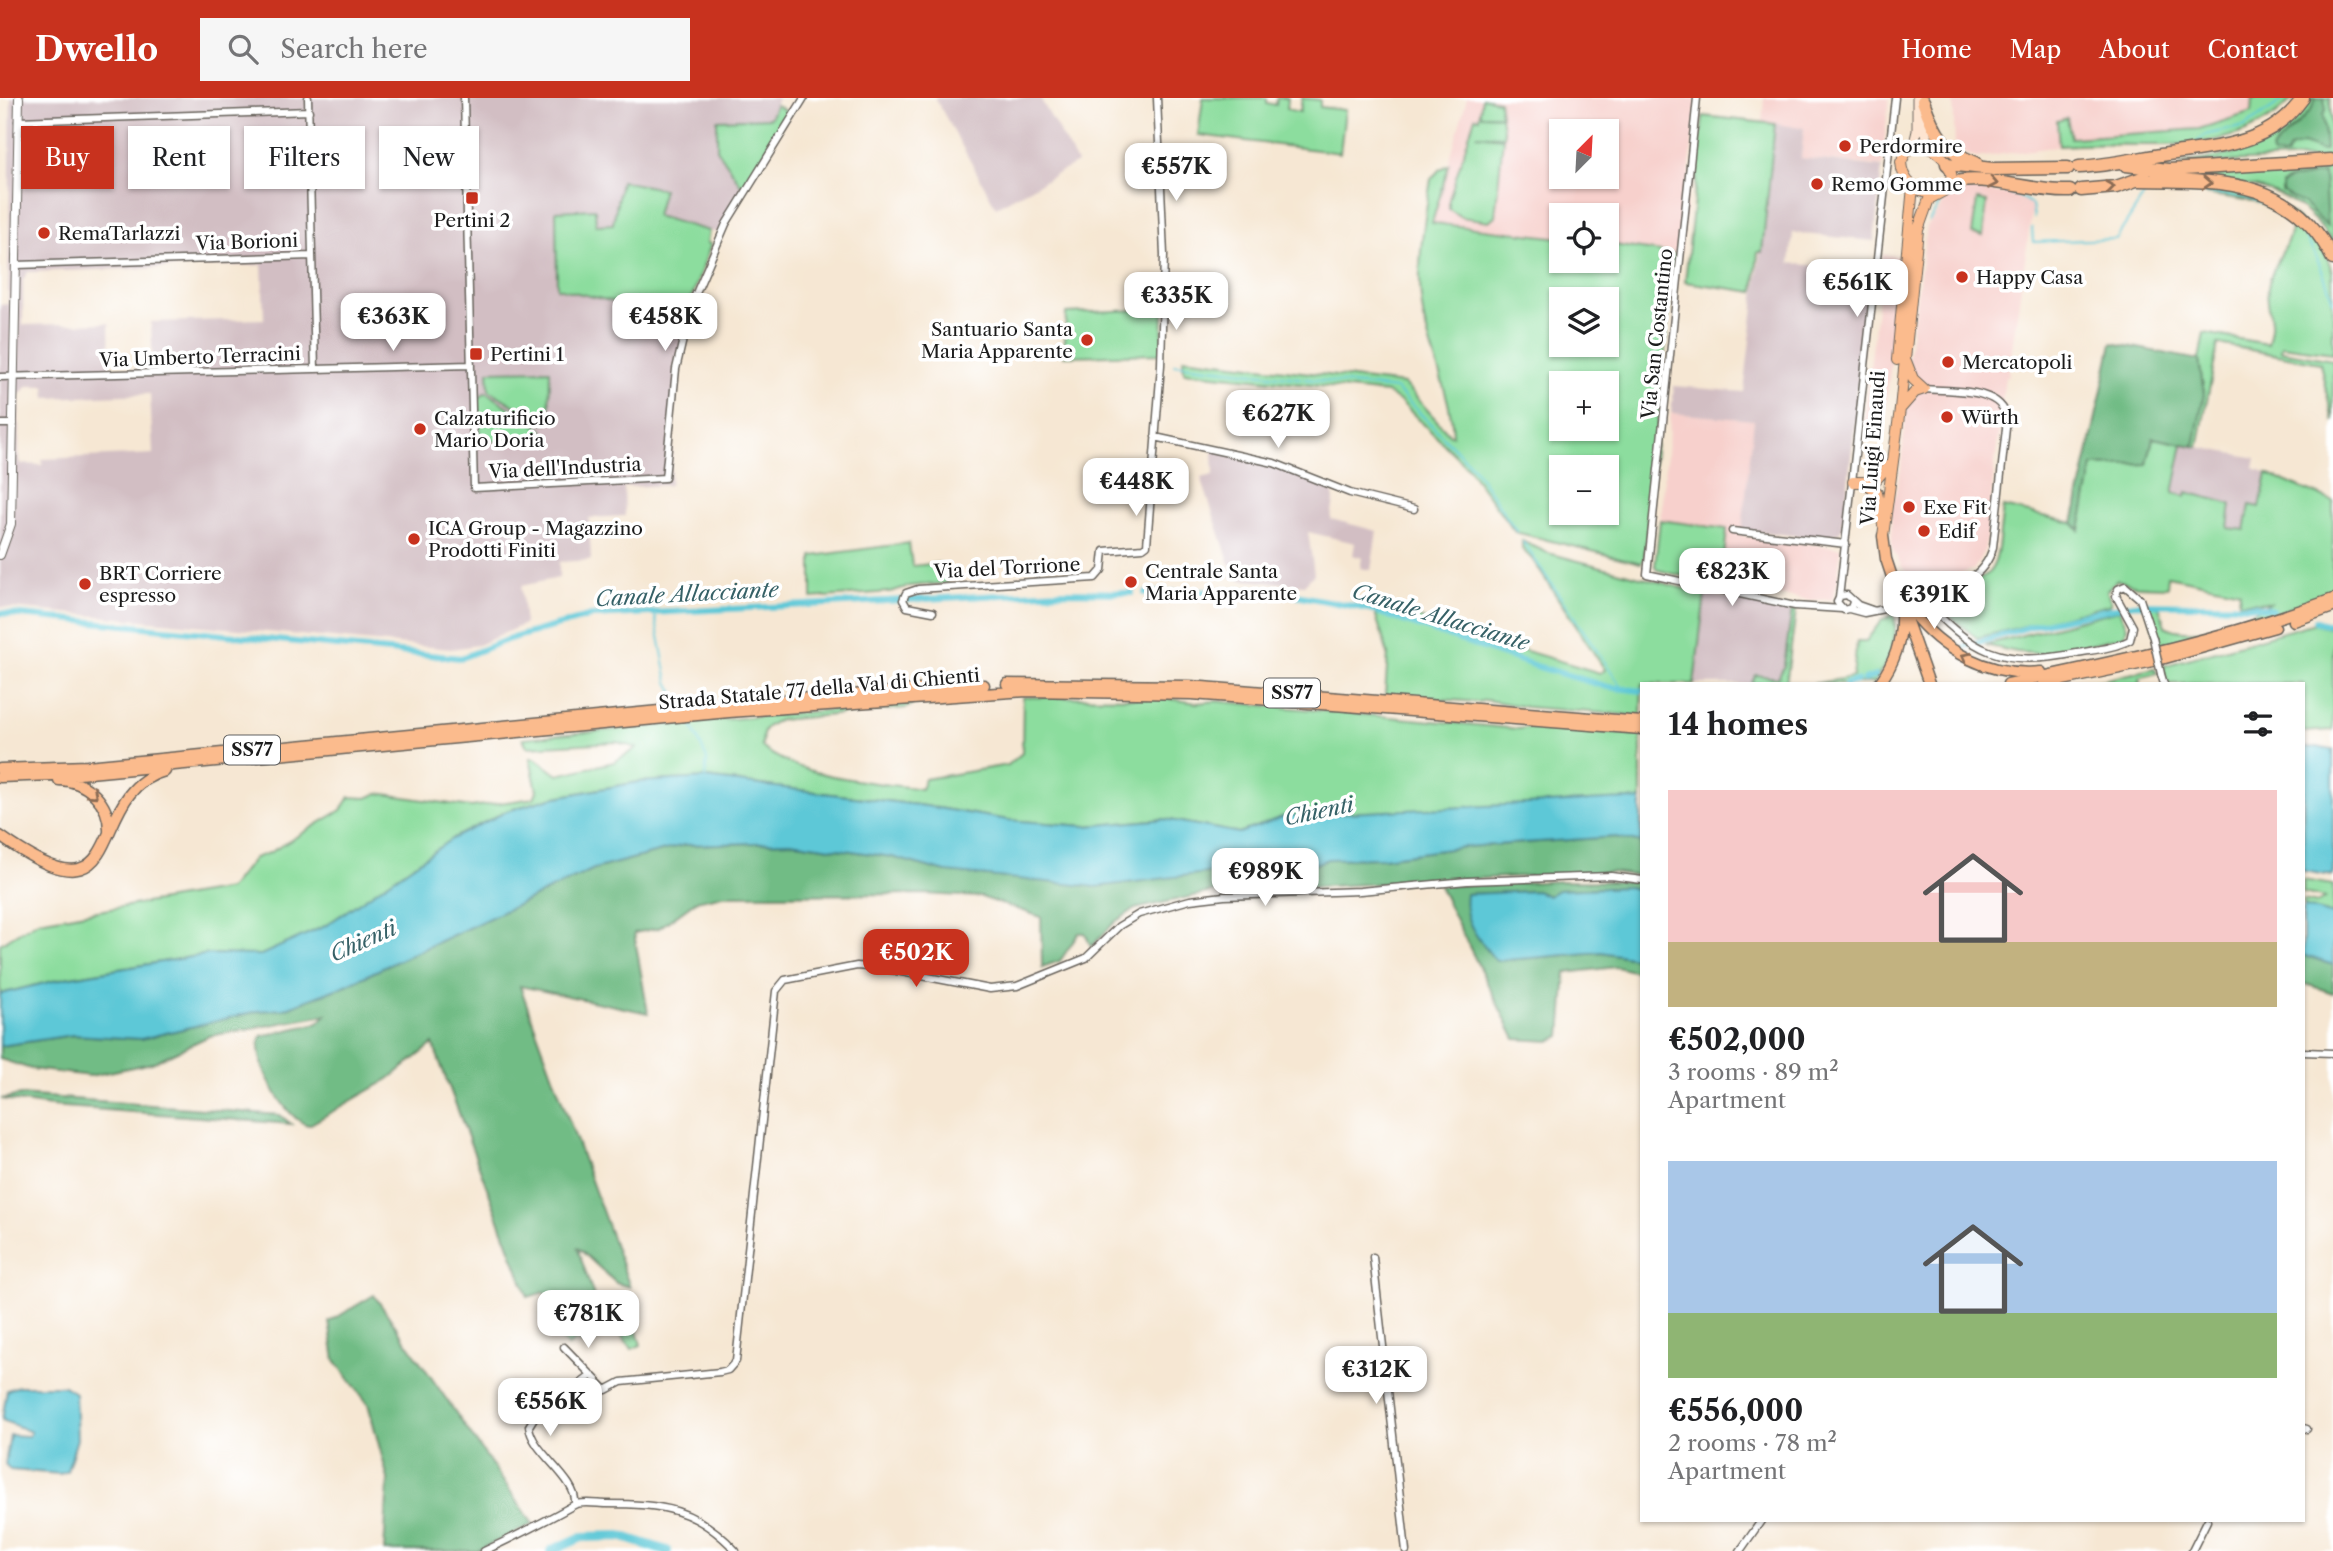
<!DOCTYPE html>
<meta charset="utf-8">
<style>
body{margin:0;font-family:"Libre Caslon Text",serif;background:#f6f6f6;color:#202124;height:100vh;display:flex;flex-direction:column;font-size:26px;white-space:nowrap}
*{box-sizing:border-box;margin:0}
p{font-size:23px;color:#757577}
.icon{flex:none;width:38px;height:38px;fill:none;stroke:currentColor;stroke-width:2;stroke-linecap:round;stroke-linejoin:round}
.map{position:relative;flex:1;overflow:hidden}
.drawer{position:absolute;left:1640px;top:584px;width:665px;height:840px;display:flex;flex-direction:column;background:#fff;border-radius:0px;box-shadow:0 2px 5px #0004}
.drawer>*{flex:none}
.hud{position:absolute;left:21px;top:28px;width:665px;height:63px;display:flex;gap:14px}
.needle{width:46px;rotate:24deg}
.fabs{position:absolute;left:1549px;top:21px;display:grid;gap:14px}
.fabs a{display:grid;place-items:center;width:70px;height:70px;border-radius:0px;background:#fff;box-shadow:0 2px 5px #0004;font-size:35px}
.price{position:absolute;translate:-50% -60px;padding:0 16px;border-radius:14px;background:#fff;color:#222;font-size:23px;line-height:46px;filter:drop-shadow(0 2px 4px #0008)}
.price::after{content:'';position:absolute;left:50%;top:42px;width:21px;height:16px;margin-left:-10px;background:inherit;clip-path:polygon(0 0,100% 0,50% 100%)}
.price.on{background:#c8321e;color:#fff}
ul{padding:0;list-style:none}
li{display:grid;align-content:center;gap:14px;height:371px;padding:0 28px}
li span{display:grid;place-items:center;height:217px;border-radius:0px;color:#555}
li>.icon{margin-inline-start:auto}
span .icon{width:126px;height:126px;fill:#fffc;stroke-width:1}
li b{font-size:30px}
h2{display:flex;justify-content:space-between;align-items:center;height:84px;padding:0 28px;font-size:30px}
.tag{padding:0 24px;border-radius:0px;background:#fff;box-shadow:0 2px 5px #0004;font-size:24px;line-height:63px}
.tag.on{background:#c8321e;color:#fff}
header{display:flex;align-items:center;gap:42px;box-sizing:border-box;height:98px;padding:0 35px;background:#c8321e;color:#fff}
header strong{font-size:33px}
nav{display:flex;gap:38px;margin-inline-start:auto;font-size:24px}
.search{width:490px;height:63px;background:#f6f6f6;display:flex;align-items:center;gap:18px;box-sizing:border-box;padding:0 24px;border-radius:0px;color:#757577;font-size:26px}
.map>svg:first-child{display:block}
</style>
<header>
<strong>Dwello</strong>
<div class="search"><svg class="icon" aria-label="search" viewBox="0 0 24 24"><circle cx="10" cy="10" r="6"/><path d="M15 15l6 6"/></svg>Search here</div>
<nav><a>Home</a><a>Map</a><a>About</a><a>Contact</a></nav>
</header>
<div class="map">
<svg width="2333" height="1453" viewBox="0 0 2333 1453">
<rect width="100%" height="100%" fill="#fff"/>
<filter id="ink" filterUnits="userSpaceOnUse"><feTurbulence type="fractalNoise" baseFrequency=".0143" numOctaves="2"/><feDisplacementMap in="SourceGraphic" scale="14" xChannelSelector="R" yChannelSelector="G"/><feConvolveMatrix kernelMatrix="1 2 1 2 8 2 1 2 1" color-interpolation-filters="sRGB"/></filter>
<filter id="wash" filterUnits="userSpaceOnUse"><feTurbulence type="fractalNoise" baseFrequency=".00686" numOctaves="4" result="noise"/><feDisplacementMap in="SourceGraphic" scale="28" xChannelSelector="R" yChannelSelector="G"/><feGaussianBlur stdDeviation="1.57" result="paint"/><feColorMatrix in="noise" values="0 0 0 0 0 0 0 0 0 0 0 0 0 0 0 0 0 1.4 0 .05"/><feComposite in="paint" operator="in"/></filter>
<g filter="url(#wash)">
<rect width="100%" height="100%" fill="#f6e7d3"/>
<path fill="#f7d0cc" fill-rule="evenodd" d="M1467 0H1697L1681 155 1607 146 1606 117H1561V140L1432 125ZM1561 33H1606V79H1561Z
M1764 0H1889L1882 68 1801 60 1804 30 1762 25Z
M1953 0H2253L2252 14 2199 31 2070 40 2066 21 2057 23 2059 48 1976 60 1957 51 1955 47Z
M1961 91 2010 96 2030 106 2032 113 2008 278H2005L1985 451 1974 471 1921 490 1920 484 1903 470 1892 451 1891 416 1901 371 1906 314 1909 304 1916 297V282L1908 261 1927 128 1948 100 1946 96Z
M1883 157 1905 159 1882 334 1863 332Z
M1671 315 1754 322 1742 438 1841 450 1837 486 1832 501 1810 502 1721 487 1727 431 1660 422Z"/>
<path fill="#d2bec3" fill-rule="evenodd" d="M11 0H778L771 20 717 51 743 90 718 135 656 118 621 84 613 126 596 127 595 111 557 190 691 223 676 298 670 387 624 389 625 418 589 420 591 462 559 464V480L521 488 525 526 478 547 451 551 0 509V207L8 206ZM262 167 264 221 151 224 153 271 110 272 109 225 23 227V182L28 174ZM28 288H45L46 300 150 296 153 356 42 361V367L22 366 19 361V297Z
M935 0H1040L1077 65 996 109Z
M1775 26 1804 30 1801 60 1882 69 1874 143 1793 135 1790 165 1871 174 1859 285 1855 295 1858 296 1844 421H1841L1843 429 1839 434 1826 441 1742 432 1754 322 1671 315 1674 288 1744 294Z
M2183 346 2256 360 2254 370 2267 376 2260 410 2245 433 2228 430 2231 406 2187 394 2186 398 2173 395Z
M1213 351 1274 365 1331 388 1334 402 1331 421 1377 433 1371 472 1360 470 1362 460 1353 457 1355 445 1308 434 1314 476 1304 487 1241 482 1234 478 1201 380 1214 377Z
M1705 496 1792 511 1784 568 1777 581 1757 578 1751 586H1694Z"/>
<path fill="#8cdd9e" stroke="#547c5d" stroke-width="2" fill-rule="evenodd" d="M1203 0H1267V5L1276 7 1277 0H1288L1287 11 1300 14 1302 0 1320 2V9L1345 12 1340 55 1198 37Z
M1482 0 1499 3 1501 17H1481L1501 18 1504 38 1476 37 1503 40 1495 118 1489 123 1461 119 1449 111V101L1475 19 1479 20Z
M2253 0H2293C2232 67 2138 40 2059 48L2057 23 2067 20 2071 40 2199 31 2252 14Z
M2308 0H2330L2333 59 2180 66C2245 53 2267 57 2308 0Z
M776 7 789 15 743 90 717 51V22L770 20Z
M1703 18 1775 26 1762 154H1758L1754 194 1685 184Z
M1449 67 1432 125 1561 140V163H1606L1607 146 1675 156 1644 461 1641 465 1515 434 1468 370 1401 304 1387 295 1184 274 1183 260 1404 286 1450 337H1453C1451 296 1430 257 1423 216 1415 171 1424 126 1431 81L1440 71ZM1561 201H1606V247H1561ZM1561 285H1606V331H1561ZM1561 369H1606V415H1561Z
M1157 70 1159 85 1139 88 1132 76Z
M2333 70V146C2296 87 2252 87 2189 80L2200 76Z
M621 83 663 91 656 118 709 133 707 145 711 146 684 221 557 190 556 113 595 111 596 127 613 126Z
M2204 90C2217 91 2231 90 2243 92 2282 100 2321 135 2332 173 2333 194 2333 233 2333 255L2282 248 2281 253 2333 262V324L2320 265 2218 246 2198 349 2194 348 2204 296 2199 262 2204 235 2268 246C2269 239 2272 231 2271 224 2270 210 2265 199 2269 185 2274 163 2288 150 2292 128L2260 104 2205 96Z
M1977 102 1987 104 1983 138 1972 136Z
M1163 211 1162 256 1064 258 1066 215Z
M550 272 549 325 544 326 489 292 488 273Z
M486 294 543 332V342L480 343 478 301Z
M2153 340 2183 346 2173 395 2186 398 2187 394 2231 406 2228 430 2245 432 2250 407 2260 409 2267 376 2333 403V496C2321 501 2279 511 2274 517L2191 541 2158 545 2147 508H2159L2165 528C2194 544 2244 520 2270 505L2239 504 2240 493 2168 478 2167 489 2138 488 2117 482 2107 493 2111 504 2109 507 1977 540 1946 515 1934 499C2003 475 1994 480 2003 409L2073 425 2079 432 2093 368 2147 366Z
M1660 422 1727 431 1721 487 1658 472 1655 468Z
M1522 443 1548 455 1705 496 1694 586H1642L1641 618 1526 609 1487 602 1478 604 1385 597 1388 556 1376 518 1374 502 1432 525 1600 575 1605 572 1532 461 1522 451Z
M909 445 912 468 940 465V472L946 473 947 485 910 488 890 494 812 500V458Z
M1792 511 1796 512 1786 586H1751L1756 577 1778 580 1784 568Z
M2119 512 2127 529 2125 538 2044 556 2017 554 1985 547Z
M1894 516C1899 543 1888 563 1874 585L1812 586 1853 579 1857 543H1866L1881 523Z
M2315 525 2333 531V632L2303 634V586H2167L2163 568Z
M2155 570 2157 575 2139 580 2140 586H2086Z
M1023 599 1165 600 1197 605 1216 603 1519 631 1536 628 1641 637V702L1285 718 1239 735 1165 721 1086 728 1008 722 926 708 706 680 638 684 551 700 507 713 453 740 325 828 260 858 209 856 65 880 0 896V846L38 823 229 791 254 760 269 755 341 712 349 699 367 700 378 695 471 709 534 700 537 693 530 660H535L558 677 614 664 637 650 617 644 527 649 523 640 917 604 906 610 780 622C764 628 762 632 762 649 800 680 872 684 921 691L925 681 1008 667 1022 655Z
M2303 782 2333 787V817L2303 808V802L2317 805 2325 800 2303 795Z
M626 1196 641 1247 632 1251 611 1226 584 1246 577 1242 568 1248 545 1225Z"/>
<path fill="#71bc85" stroke="#466c50" stroke-width="2" d="M2316 0H2324L2326 11 2323 17 2326 51 2322 53 2303 46 2290 50 2286 58H2273L2271 53 2274 49 2311 12Z
M2324 75 2327 129 2305 107 2282 94V87L2288 82Z
M2112 245 2199 262 2204 296 2194 348 2153 340 2147 366 2093 368 2080 432 2073 425Z
M1616 739 1641 745V778L1610 774 1212 794 1135 811 1115 824 1091 849 1085 835H1079L1060 863 1042 869 1041 819 981 799 924 796 723 797 696 803 659 830 634 835 648 915 520 888 630 1189 616 1185 577 1149 597 1207 554 1222 545 1194 528 1199 433 946 389 981 309 1027C287 1025 248 957 262 938L318 925 326 917 209 938 152 965 90 978 31 971 0 961V948L73 937 141 941 258 913 284 911 344 888 594 771 684 747 790 744 892 759 946 774H1214L1302 771 1328 761 1383 760 1464 749Z
M1564 783 1637 784 1641 785V793L1629 789 1558 792 1548 798 1536 793 1467 796 1496 863 1601 854 1641 861V875L1616 869 1566 875 1561 938 1550 943 1515 941 1439 788Z
M2303 857 2333 867V895L2303 885Z
M21 997 280 1017 291 1026 51 1008 1 1001Z
M374 1197 533 1426 477 1453H384L388 1381 368 1306 335 1262 329 1224Z"/>
<path fill="#5dc8d7" stroke="#3c727a" stroke-width="2" d="M2316 649 2333 652V778L2303 773V650Z
M706 680 926 708 1008 722 1086 728 1165 721 1239 735 1285 718 1627 701 1641 702V745L1616 739 1464 749 1383 760 1328 761 1302 771 1214 774 1096 789 946 774 892 759 790 744 684 747 594 771 344 888 284 911 258 913 141 941 73 937 0 948V896L65 880 209 856 261 857 325 828 453 740 507 713 551 700 638 684Z
M1629 789 1641 793V861L1601 854 1496 863C1479 842 1462 824 1466 796L1536 793 1548 798 1558 792Z
M2303 808 2333 817V867L2303 857Z
M19 1288H64L75 1295 77 1341 67 1373 60 1376 10 1372 5 1366 10 1337 29 1338 31 1334 2 1322 7 1292Z"/>
<g fill="none" stroke-linecap="round" stroke-linejoin="round">
<path stroke="#5dc8d7" stroke-width="2" d="M2198 43 2205 37 2245 28 2286 0
M1954 94C1972 81 2017 93 2032 107L2034 120
M1929 123 1942 102
M2032 130 2033 144 2116 141 2147 93C2254 97 2298 88 2333 204
M1174 266 1396 291 1474 370 1517 434
M1523 444 1623 591
M654 513 668 584 680 606
M691 626 707 661 705 680"/>
<path stroke="#5dc8d7" stroke-width="6" d="M1145 495 1270 492 1368 511 1539 569 1608 589 1642 593
M0 515 461 560 509 541 591 518 1062 494 1132 495
M2315 523 2333 528
M1966 548 2039 526 2134 506 2254 508 2272 512
M1864 582 1875 578
M1846 586 1857 583"/>
<path stroke="#5dc8d7" stroke-width="10" d="M551 1453 582 1439 620 1438 667 1453"/>
</g>
</g>
<g filter="url(#ink)">
<g fill="none" stroke-linecap="round" stroke-linejoin="round">
<g stroke="#68635c" stroke-width="9">
<path id="minor" d="M308 0 315 271
M464 0 474 390 665 380 676 271 691 207 726 126 804 0
M1697 0 1647 476 1795 508 1842 511
M18 23 309 13
M16 167 312 158
M0 279 471 267
M0 326H13
M1155 339 1274 365 1350 395 1414 411
M1732 433 1846 446
M1921 499C1973 555 2001 570 2077 555 2094 552 2115 550 2130 542L2133 529 2116 498 2118 491 2125 488 2140 501 2153 540
M1839 500 1895 0
M1911 502C1944 491 1983 487 1993 449L2007 321C2002 288 1950 294 1924 291
M1853 504 1851 510 1844 512 1837 504 1840 498 1847 497 1858 507 1875 513
M1849 511 1864 515 1894 509
M933 514 907 509 903 502 906 495 918 491 1095 480 1102 472 1104 453 1143 450 1147 447 1161 267 1164 157 1157 0
M2161 576 2164 586
M2303 954 2333 955
M1373 1159 1406 1453
M564 1249 606 1292 621 1284 720 1274 728 1272 736 1263 776 893 785 882 857 868 886 871 990 891 1017 888 1086 860 1119 828 1139 816 1190 802 1224 798 1360 793 1467 783 1611 778 1642 782
M2303 1330 2307 1331
M575 1406C578 1381 531 1354 529 1328L534 1320 592 1277
M484 1453C515 1439 545 1423 574 1407 581 1403 598 1406 606 1406 663 1406 696 1410 736 1453
M1740 1453 1761 1423
M2192 1453 2207 1423"/>
</g>
<g stroke="#68635c" stroke-width="10">
<path id="tertiary" d="M0 457 11 426 19 0"/>
</g>
<g stroke="#68635c" stroke-width="11">
<path id="secondary" d="M1923 12 1927 42 1934 53
M1913 49 1917 33V0"/>
</g>
<g stroke="#68635c" stroke-width="12">
<path id="primary" d="M1897 262 1913 88
M1906 263 1913 281 1924 291
M1901 310 1915 294 1924 291
M1853 384H1874L1888 368
M1866 385 1877 394 1883 427
M1883 438 1900 311 1918 132 1929 101 1944 93 1952 81C1950 60 1929 42 1908 51L1901 64C1902 83 1916 95 1935 96"/>
</g>
<g stroke="#68635c" stroke-width="13">
<path id="trunk" d="M1883 438 1886 461 1895 488
M1911 513C1942 553 1989 579 2041 574
M1904 515 1929 586
M2294 523 2333 509
M1007 586 1190 588 1642 624
M1879 586C1895 564 1902 543 1901 516
M2008 586C2118 563 2227 540 2333 501
M2044 586 2158 562 2275 529
M0 671 87 668 732 606 984 587
M0 679 79 676 729 614 1027 593 1192 596 1642 631
M59 682C88 683 110 705 109 734
M0 738C135 835 82 694 165 673"/>
</g>
<g stroke="#68635c" stroke-width="15">
<path id="motorway" d="M1923 3C1934 34 1944 54 1976 65
M1947 66 1993 71 2068 70
M2126 67 2168 72 2331 62
M2079 69C2112 67 2143 59 2175 55 2225 48 2271 45 2303 0
M2139 82C2219 83 2293 79 2333 161
M1950 86C1980 74 2033 95 2070 93
M2081 92 2116 89 2145 79"/>
</g>
<use href="#minor" stroke="#fff" stroke-width="6"/>
<use href="#tertiary" stroke="#fff" stroke-width="8"/>
<use href="#secondary" stroke="#fde4d1" stroke-width="9"/>
<use href="#primary" stroke="#fbbb8d" stroke-width="10"/>
<use href="#trunk" stroke="#fbbb8d" stroke-width="10"/>
<use href="#motorway" stroke="#fbbb8d" stroke-width="12"/>
<g stroke="#68635c" stroke-width="9" stroke-linecap="butt">
<path id="minor-bridge" d="M2153 540 2161 576"/>
</g>
<g stroke="#68635c" stroke-width="13" stroke-linecap="butt">
<path id="trunk-bridge" d="M1895 488 1911 513
M1897 494 1901 516"/>
</g>
<use href="#minor-bridge" stroke="#fff" stroke-width="6"/>
<use href="#trunk-bridge" stroke="#fbbb8d" stroke-width="10"/>
</g>
<defs><path id="oneway-chevron" d="M-2-3.5L2.5 0L-2 3.5" fill="none" stroke-width="1.6" stroke-linecap="round" stroke-linejoin="round" transform="scale(1.75)"/></defs>
<g stroke="#8c6c54">
<use href="#oneway-chevron" transform="translate(1993 85) rotate(11)"/>
<use href="#oneway-chevron" transform="translate(2207 85) rotate(3)"/>
<use href="#oneway-chevron" transform="translate(2110 89) rotate(-8)"/>
<use href="#oneway-chevron" transform="translate(1966 559) rotate(-153)"/>
<use href="#oneway-chevron" transform="translate(93 696) rotate(42)"/>
</g>
</g>
<g fill="#c8321e" stroke="#fff" stroke-width="2.5">
<circle cx="1845" cy="48" r="7"/>
<circle cx="1817" cy="86" r="7"/>
<rect x="465" y="93" width="14" height="14" rx="3.5"/>
<circle cx="44" cy="135" r="7"/>
<circle cx="1962" cy="179" r="7"/>
<circle cx="1087" cy="242" r="7"/>
<rect x="469" y="249" width="14" height="14" rx="3.5"/>
<circle cx="1948" cy="264" r="7"/>
<circle cx="1947" cy="319" r="7"/>
<circle cx="420" cy="331" r="7"/>
<circle cx="1909" cy="409" r="7"/>
<circle cx="1924" cy="433" r="7"/>
<circle cx="414" cy="441" r="7"/>
<circle cx="1131" cy="484" r="7"/>
<circle cx="85" cy="486" r="7"/>
</g>
<g text-anchor="middle" dominant-baseline="central" stroke-width="7" stroke-linejoin="round" paint-order="stroke">
<g fill="#fff" stroke="#606060" stroke-width="2">
<rect x="1264" y="580.5" width="56" height="29" rx="5"/>
<rect x="224" y="637.5" width="56" height="29" rx="5"/>
</g>
<g font-size="18" font-weight="bold" fill="#1c1c1c">
<text x="1292" y="595">SS77</text>
<text x="252" y="652">SS77</text>
</g>
<g font-size="19" fill="#1c1c1c" stroke="#fff" text-anchor="start">
<text x="1859" y="48">Perdormire</text>
<text x="1831" y="86">Remo Gomme</text>
<text x="472" y="122" text-anchor="middle">Pertini 2</text>
<text x="58" y="135">RemaTarlazzi</text>
<text x="1976" y="179">Happy Casa</text>
<text x="1073" y="231" text-anchor="end">Santuario Santa<tspan x="1073" dy="22">Maria Apparente</tspan></text>
<text x="490" y="256">Pertini 1</text>
<text x="1962" y="264">Mercatopoli</text>
<text x="1961" y="319">Würth</text>
<text x="434" y="320">Calzaturificio<tspan x="434" dy="22">Mario Doria</tspan></text>
<text x="1923" y="409">Exe Fit</text>
<text x="428" y="430">ICA Group - Magazzino<tspan x="428" dy="22">Prodotti Finiti</tspan></text>
<text x="1938" y="433">Edif</text>
<text x="1145" y="473">Centrale Santa<tspan x="1145" dy="22">Maria Apparente</tspan></text>
<text x="99" y="475">BRT Corriere<tspan x="99" dy="22">espresso</tspan></text>
</g>
<g font-size="19" fill="#1c1c1c" stroke="#fff">
<text transform="translate(247 144) rotate(-2)">Via Borioni</text>
<text transform="translate(1657 236) rotate(-84)">Via San Costantino</text>
<text transform="translate(200 259) rotate(-2)">Via Umberto Terracini</text>
<text transform="translate(1873 350) rotate(-86)">Via Luigi Einaudi</text>
<text transform="translate(565 370) rotate(-3)">Via dell'Industria</text>
<text transform="translate(1007 470) rotate(-3)">Via del Torrione</text>
<text transform="translate(819 591) rotate(-5)">Strada Statale 77 della Val di Chienti</text>
</g>
<g font-size="21" font-style="italic" fill="#366167" stroke="#fff">
<text transform="translate(687 496) rotate(-3)">Canale Allacciante</text>
<text transform="translate(1441 519) rotate(17)">Canale Allacciante</text>
<text transform="translate(1319 713) rotate(-12)">Chienti</text>
<text transform="translate(363 843) rotate(-24)">Chienti</text>
</g>
</g>
</svg>
<div class="fabs">
<a><svg class="needle" viewBox="-14 -14 28 28"><path d="M0-13l5 13h-10z" fill="#e53935"/><path d="M0 13l5-13h-10z" fill="#757577"/></svg></a>
<a><svg class="icon" aria-label="locate" viewBox="0 0 24 24"><circle cx="12" cy="12" r="6"/><path d="M12 2v4M12 18v4M2 12h4M18 12h4"/></svg></a>
<a><svg class="icon" aria-label="layers" viewBox="0 0 24 24"><path d="M12 4l9 5-9 5-9-5zM3 14l9 5 9-5"/></svg></a>
<a>+</a>
<a>−</a>
</div>
<b class="price" style="left:1176px;top:105px">€557K</b>
<b class="price" style="left:1857px;top:221px">€561K</b>
<b class="price" style="left:1176px;top:234px">€335K</b>
<b class="price" style="left:393px;top:255px">€363K</b>
<b class="price" style="left:665px;top:255px">€458K</b>
<b class="price" style="left:1278px;top:352px">€627K</b>
<b class="price" style="left:1136px;top:420px">€448K</b>
<b class="price" style="left:1732px;top:510px">€823K</b>
<b class="price" style="left:1934px;top:533px">€391K</b>
<b class="price" style="left:1265px;top:810px">€989K</b>
<b class="price on" style="left:916px;top:891px">€502K</b>
<b class="price" style="left:588px;top:1252px">€781K</b>
<b class="price" style="left:1376px;top:1308px">€312K</b>
<b class="price" style="left:550px;top:1340px">€556K</b>
<div class="hud">
<a class="tag on">Buy</a>
<a class="tag">Rent</a>
<a class="tag">Filters</a>
<a class="tag">New</a>
</div>
<section class="drawer">
<h2>14 homes<svg class="icon" aria-label="filters" viewBox="0 0 24 24"><path d="M4 7h16M4 17h16"/><circle cx="9" cy="7" r="2"/><circle cx="15" cy="17" r="2"/></svg></h2>
<ul>
<li><span style="background:linear-gradient(#f6c9c9 70%,#c2b280 0)"><svg class="icon" aria-label="home" viewBox="0 0 24 24"><path d="M3 11l9-7 9 7M6 9v11h12V9"/></svg></span><div><b>€502,000</b><p>3 rooms · 89 m²</p><p>Apartment</p></div></li>
<li><span style="background:linear-gradient(#a9c7e8 70%,#8fb573 0)"><svg class="icon" aria-label="home" viewBox="0 0 24 24"><path d="M3 11l9-7 9 7M6 9v11h12V9"/></svg></span><div><b>€556,000</b><p>2 rooms · 78 m²</p><p>Apartment</p></div></li>
</ul>
</section>
</div>
